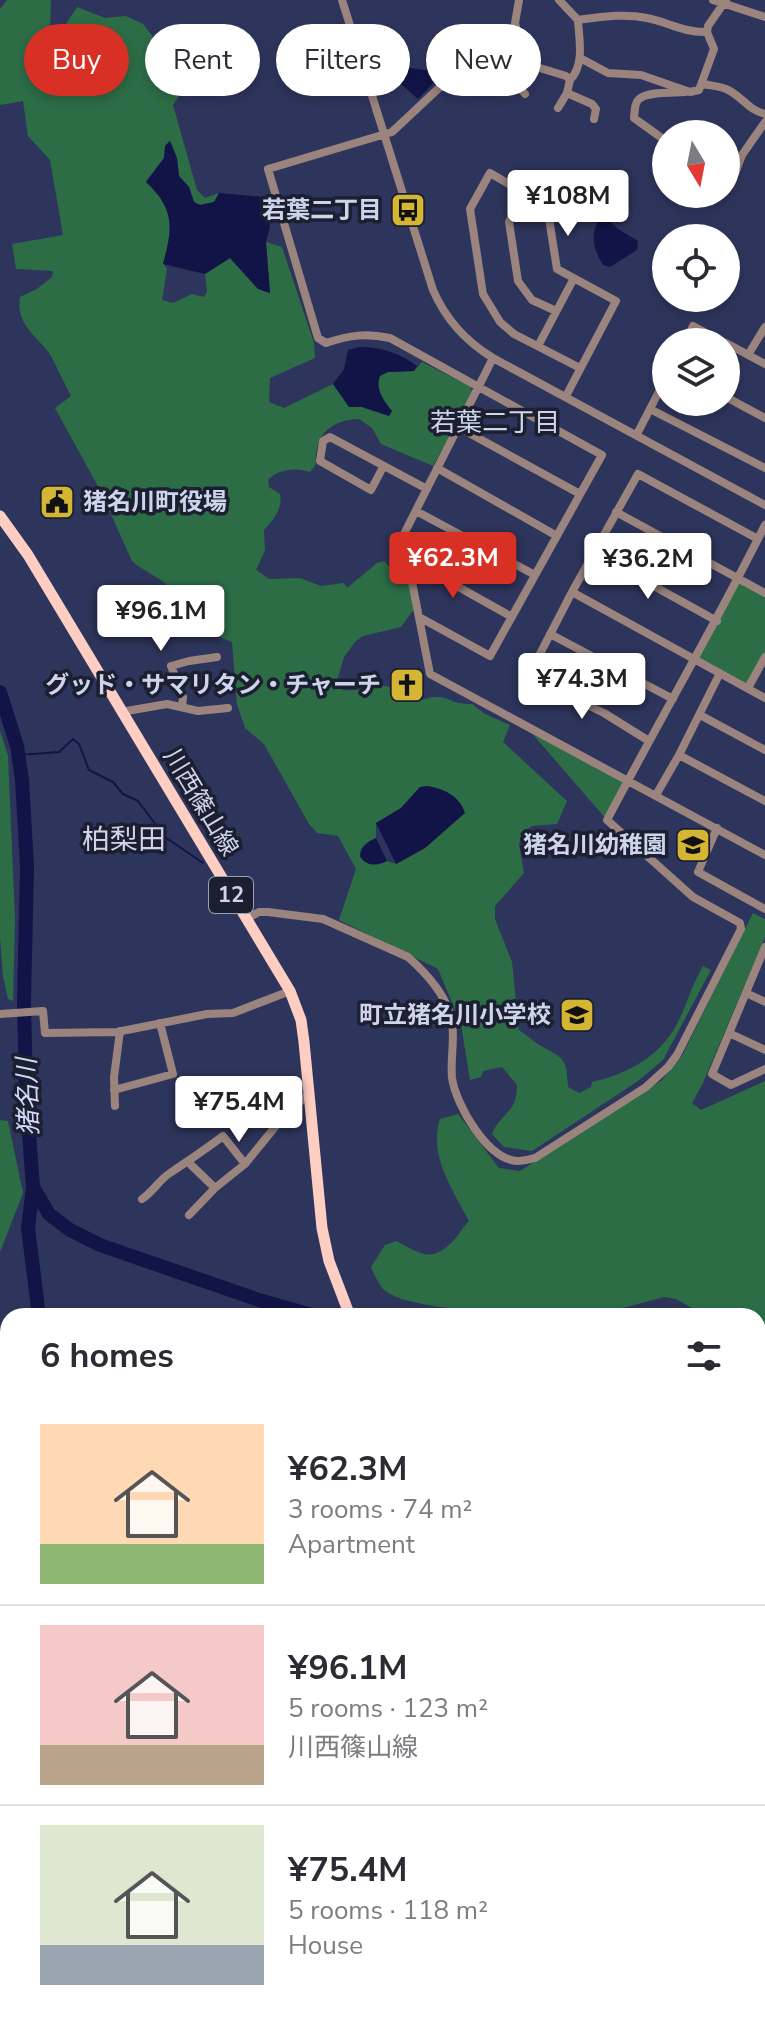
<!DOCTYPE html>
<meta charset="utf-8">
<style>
body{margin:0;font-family:"Nunito Sans","Noto Sans JP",sans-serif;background:#f7f7f7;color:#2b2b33;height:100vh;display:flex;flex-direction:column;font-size:30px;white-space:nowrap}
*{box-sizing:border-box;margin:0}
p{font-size:26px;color:#7c7c81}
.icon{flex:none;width:44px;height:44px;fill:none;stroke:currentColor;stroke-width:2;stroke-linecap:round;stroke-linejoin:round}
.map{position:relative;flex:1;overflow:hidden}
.details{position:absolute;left:0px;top:1308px;width:766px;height:712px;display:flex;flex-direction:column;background:#fff;border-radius:24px 24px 0 0;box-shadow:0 4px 12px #0003}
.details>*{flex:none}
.banner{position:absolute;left:24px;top:24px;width:718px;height:72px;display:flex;gap:16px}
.needle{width:52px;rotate:170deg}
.tools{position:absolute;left:652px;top:120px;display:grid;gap:16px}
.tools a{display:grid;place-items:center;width:88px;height:88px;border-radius:50%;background:#fff;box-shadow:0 4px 12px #0003;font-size:40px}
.price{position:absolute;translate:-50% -68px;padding:0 18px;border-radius:8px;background:#fff;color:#222;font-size:26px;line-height:52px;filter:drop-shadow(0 2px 4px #0008)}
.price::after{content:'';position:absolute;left:50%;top:48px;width:24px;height:18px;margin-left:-12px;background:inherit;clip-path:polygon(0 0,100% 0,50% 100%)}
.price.on{background:#d93025;color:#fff}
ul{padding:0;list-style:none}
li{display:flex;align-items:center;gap:24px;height:200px;padding:0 40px}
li+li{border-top:2px solid #e1e1e2}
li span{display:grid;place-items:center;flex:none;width:224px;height:160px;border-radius:0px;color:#555}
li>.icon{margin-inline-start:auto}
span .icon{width:96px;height:96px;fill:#fffc;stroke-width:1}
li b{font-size:34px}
h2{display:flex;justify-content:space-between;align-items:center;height:96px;padding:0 40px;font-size:34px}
.chip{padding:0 28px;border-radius:36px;background:#fff;box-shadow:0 4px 12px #0003;font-size:28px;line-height:72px}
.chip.on{background:#d93025;color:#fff}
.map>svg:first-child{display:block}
</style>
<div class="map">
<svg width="765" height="2020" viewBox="0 0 765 2020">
<rect width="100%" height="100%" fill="#2e355c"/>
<path fill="#2c6d46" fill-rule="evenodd" d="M7 0H51L50 30 55 41 77 7 105 18 126 16 143 24 175 65 180 95 173 105 197 190 205 198 219 193 214 202 200 205 194 202 189 187 179 176 177 158 170 141 165 146 164 158 146 182C175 209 173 228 163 263L167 269 162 300 173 303 192 294 204 297 207 292 205 274 230 258 258 289 270 293 266 242 282 247 314 343 315 358 270 378 269 402 284 408 333 384 349 407H362L389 416 392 411C383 400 375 389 380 376L388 372 414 371 422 362 471 387 472 394 433 466 381 444 372 428 359 419C331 420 314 435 316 464L310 472C296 467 278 469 268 480L269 487 280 494C283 509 273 520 264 530L265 550 256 570 269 579 300 578 321 586 344 583 347 588 377 563 384 561 391 568 408 569 414 609 401 627 363 636 355 642 344 657 335 687C354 696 365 684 385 686 395 687 396 696 405 700 415 705 425 697 436 697 447 696 454 705 472 704L485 714 510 725 503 742 567 801 557 824 532 826 522 833 519 845 524 873 495 906V919L512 962 519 1030C527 1035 534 1042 541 1046 566 1060 566 1058 568 1087L579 1093 591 1087 592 1082C629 1074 664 1054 680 1018 688 1000 693 983 703 966L711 970 663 1060 638 1081 532 1151 504 1147 492 1134C501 1112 517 1114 517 1085L502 1067 483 1071 481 1077 470 1080 461 1024 438 969 339 920 356 869 338 836 317 833 309 824 264 744 245 728 237 704 232 642 181 622C179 611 177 598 170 589 162 577 143 572 132 561L100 490 55 408 71 396C64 383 58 369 51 356 39 337 15 326 20 297L37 289 52 277 53 271 16 269 12 244 63 235 50 160 28 136 23 101 0 105V9ZM420 787 464 813 425 848 396 864 387 861 377 865 369 841 376 838V823L401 808Z
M738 579 765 593V657L748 688 693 660Z
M523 723 629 780 607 820Z
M0 730 8 756 15 919 13 1001 8 999 3 976 0 938Z
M753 913 765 919V937L703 1083 692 1103 701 1110 765 1081V1354L758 1351V1316H720L697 1311 676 1299 664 1297 627 1307 574 1316H557C522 1313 406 1312 383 1289 378 1283 374 1274 371 1267L385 1245 396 1241C420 1253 431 1264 453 1241 459 1235 462 1228 469 1221 453 1190 428 1155 440 1119L458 1114 499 1168 520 1171 662 1080 682 1056Z
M0 1120 8 1121 23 1193 0 1252Z
M500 2012H711L715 2020H497Z"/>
<path fill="#121448" d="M404 67 439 72 440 76 418 99 401 84Z
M170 141 177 158 179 176 189 187 194 202 200 205 214 202 219 193 265 197 270 227 266 242 270 293 258 289 230 258 205 274 163 264C173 228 175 209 146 182L164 158 165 146Z
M603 215 618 229 638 241 637 250 610 267 603 265C592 247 589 231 603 215Z
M359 347C379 346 402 354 417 366L414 371 388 372 380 376C375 389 383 400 392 411L389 416 362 407H349L333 384 344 369 348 350Z
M427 786C443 788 460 796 465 813L425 848 396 864 376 823 401 808 420 787Z
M376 838 387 861C377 866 366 867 360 856 360 846 368 842 376 838Z"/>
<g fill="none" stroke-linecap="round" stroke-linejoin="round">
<path stroke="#121448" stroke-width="2" d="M19 755 59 752 73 739 79 744 89 770 113 782 123 794 138 801 165 837 203 863"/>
<path stroke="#121448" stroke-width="14" d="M0 692 17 746 22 780 27 866 24 1001 26 1093 33 1187 49 1214 70 1230 100 1245 259 1300 315 1316
M33 1187 28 1228 39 1316
M73 2020 76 2012"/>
<path stroke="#9c847e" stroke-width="8" d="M342 0 433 290C446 320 465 341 493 358L765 505
M519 0 515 23 520 45 517 61 566 76 570 80 567 93 558 108
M559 0 578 20C601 17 624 13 647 18 668 22 684 33 707 32
M713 0 765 17
M580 58 608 73 641 75 690 92 699 90 714 49 707 32 708 26 726 0
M570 80C585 65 579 39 578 20
M703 84C712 86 722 86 730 91 744 99 749 110 765 114
M567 93 592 104 596 109 594 119
M666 141 634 118C635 112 634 103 639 99 648 91 673 93 685 92
M726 173 736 171 742 155 765 122
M522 191 509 222 518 281 532 300 556 311
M693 194 694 197
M685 342 693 326 723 342
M726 343 765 364
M538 346 573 280
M748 355 765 327
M493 358 403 536 430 674 765 855
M566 396 616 301 557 269 547 206 490 173 470 209 483 294 500 322 514 334 580 368
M726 397 765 418
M650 409 765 468
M458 427 580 494
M637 434 666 378
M383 467 371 490 320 461 323 441 330 437 427 489
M437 468 557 536
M416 511 535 575
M616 512 765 593
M594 553 717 621
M407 558 512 617
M572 592 638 474 758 539
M419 617 490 656 602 455 390 338C366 333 350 335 326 343L318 338 268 169 392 132 440 87 491 76 506 77 514 81 525 94
M550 634 673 699
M748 688 765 657
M182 707 183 697 171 666 189 661 217 657
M121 712 167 704 198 711 228 708
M700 715 765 750
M649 741 604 713 528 677 572 592 765 698
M679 755 720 673
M656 795 679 755 765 801
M717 828 698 872 765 909
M246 919 259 912H268L323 919 408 957C425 972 444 993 451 1016 456 1036 450 1058 452 1078 456 1105 487 1159 517 1161 523 1161 530 1159 535 1158L646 1087 668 1067 677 1055 741 929 740 923 693 897 607 820C659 721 715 625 765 525
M765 947 712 1074 731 1085 765 1069
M746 993 765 1002
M0 1014 43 1011 45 1033 117 1032 207 1014 233 1013 290 991
M729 1033 765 1050
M114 1090 173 1074 160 1023
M115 1106 114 1077 120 1031
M189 1163 215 1188
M142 1199C153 1192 159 1180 170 1173 188 1161 206 1149 223 1136L245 1164
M189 1215 215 1188 245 1164 284 1116 310 1093
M0 1694 1 1800 8 1807
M758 1994 765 1998
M252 2012 254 2020"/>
<path stroke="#ffcec2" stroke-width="11" d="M0 516 28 555 290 991 301 1020 304 1042 322 1228 329 1261 350 1316
M758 1687 765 1692
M758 1711 765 1706
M26 2020 28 2012
M38 2020 40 2012
M405 2020 412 2012"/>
</g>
<defs>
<g id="bus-square" transform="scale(1.8)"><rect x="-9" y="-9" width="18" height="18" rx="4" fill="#d5b534" stroke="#1b1f30"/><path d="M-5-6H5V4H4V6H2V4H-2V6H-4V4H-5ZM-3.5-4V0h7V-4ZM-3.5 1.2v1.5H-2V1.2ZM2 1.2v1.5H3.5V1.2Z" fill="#111"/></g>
<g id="civic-square" transform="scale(1.8)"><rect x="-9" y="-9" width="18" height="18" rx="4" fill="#d5b534" stroke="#1b1f30"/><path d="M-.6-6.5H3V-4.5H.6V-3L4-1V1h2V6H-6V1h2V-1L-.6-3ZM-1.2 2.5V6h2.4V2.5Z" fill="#111"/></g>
<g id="church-square" transform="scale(1.8)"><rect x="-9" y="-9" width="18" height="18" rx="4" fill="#d5b534" stroke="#1b1f30"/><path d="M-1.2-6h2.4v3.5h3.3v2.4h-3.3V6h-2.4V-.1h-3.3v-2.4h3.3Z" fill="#111"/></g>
<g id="school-square" transform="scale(1.8)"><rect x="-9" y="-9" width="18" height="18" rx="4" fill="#d5b534" stroke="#1b1f30"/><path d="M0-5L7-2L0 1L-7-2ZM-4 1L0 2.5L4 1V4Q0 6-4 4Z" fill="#111"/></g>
</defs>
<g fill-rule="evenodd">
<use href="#bus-square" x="408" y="210"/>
<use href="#civic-square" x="57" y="502"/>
<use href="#church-square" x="407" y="685"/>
<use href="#school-square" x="693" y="845"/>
<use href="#school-square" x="577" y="1015"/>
</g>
<g text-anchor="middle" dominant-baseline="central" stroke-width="7" stroke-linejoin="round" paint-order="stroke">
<rect fill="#1b1f30" stroke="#989eb4" stroke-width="2" x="209" y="877" width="44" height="36" rx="6"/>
<g font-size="22" font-weight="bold" fill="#ced4ec">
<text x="231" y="895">12</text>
</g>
<g font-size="24" font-weight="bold" fill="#ced4ec" stroke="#1b1f30" text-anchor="end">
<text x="382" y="210">若葉二丁目</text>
<text x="83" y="502" text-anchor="start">猪名川町役場</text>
<text x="381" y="685">グッド・サマリタン・チャーチ</text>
<text x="667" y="845">猪名川幼稚園</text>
<text x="551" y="1015">町立猪名川小学校</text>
</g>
<g font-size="24" fill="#ced4ec" stroke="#1b1f30">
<text transform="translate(201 802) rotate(59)">川西篠山線</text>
</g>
<g font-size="26" fill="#ced4ec" stroke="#1b1f30">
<text x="495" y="422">若葉二丁目</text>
</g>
<g font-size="26" font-style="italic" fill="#d0d9fc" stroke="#1b1f30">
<text transform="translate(28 1097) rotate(-92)">猪名川</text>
</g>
<g font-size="28" fill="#ced4ec" stroke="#1b1f30">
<text x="124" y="840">柏梨田</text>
</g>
</g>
</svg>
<div class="tools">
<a><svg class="needle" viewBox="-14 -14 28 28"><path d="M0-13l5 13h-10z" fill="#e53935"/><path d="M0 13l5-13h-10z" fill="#7c7c81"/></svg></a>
<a><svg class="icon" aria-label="locate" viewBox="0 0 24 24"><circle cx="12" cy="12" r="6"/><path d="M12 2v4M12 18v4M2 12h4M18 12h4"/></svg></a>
<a><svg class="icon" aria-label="layers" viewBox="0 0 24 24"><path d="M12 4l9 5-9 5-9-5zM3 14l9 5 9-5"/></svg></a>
</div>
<b class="price" style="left:568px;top:238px">¥108M</b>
<b class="price on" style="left:453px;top:600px">¥62.3M</b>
<b class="price" style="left:648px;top:601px">¥36.2M</b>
<b class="price" style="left:161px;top:653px">¥96.1M</b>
<b class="price" style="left:582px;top:721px">¥74.3M</b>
<b class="price" style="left:239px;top:1144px">¥75.4M</b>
<div class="banner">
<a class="chip on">Buy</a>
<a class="chip">Rent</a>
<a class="chip">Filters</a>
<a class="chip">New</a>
</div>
<section class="details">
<h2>6 homes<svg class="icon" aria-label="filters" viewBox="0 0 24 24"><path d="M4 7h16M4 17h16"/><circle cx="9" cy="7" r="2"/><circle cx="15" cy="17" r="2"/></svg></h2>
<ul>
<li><span style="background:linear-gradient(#ffd9b3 75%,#8fb573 0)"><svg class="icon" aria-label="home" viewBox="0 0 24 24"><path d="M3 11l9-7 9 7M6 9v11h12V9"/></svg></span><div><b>¥62.3M</b><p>3 rooms · 74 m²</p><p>Apartment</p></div></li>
<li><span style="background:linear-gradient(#f6c9c9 75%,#b9a48a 0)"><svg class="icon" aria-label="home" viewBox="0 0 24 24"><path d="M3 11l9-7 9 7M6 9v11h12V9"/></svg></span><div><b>¥96.1M</b><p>5 rooms · 123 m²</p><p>川西篠山線</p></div></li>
<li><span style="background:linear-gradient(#dfe7d0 75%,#9aa5b1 0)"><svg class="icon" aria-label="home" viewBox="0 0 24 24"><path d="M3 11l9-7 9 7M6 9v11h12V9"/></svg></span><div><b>¥75.4M</b><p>5 rooms · 118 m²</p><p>House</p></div></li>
</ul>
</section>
</div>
